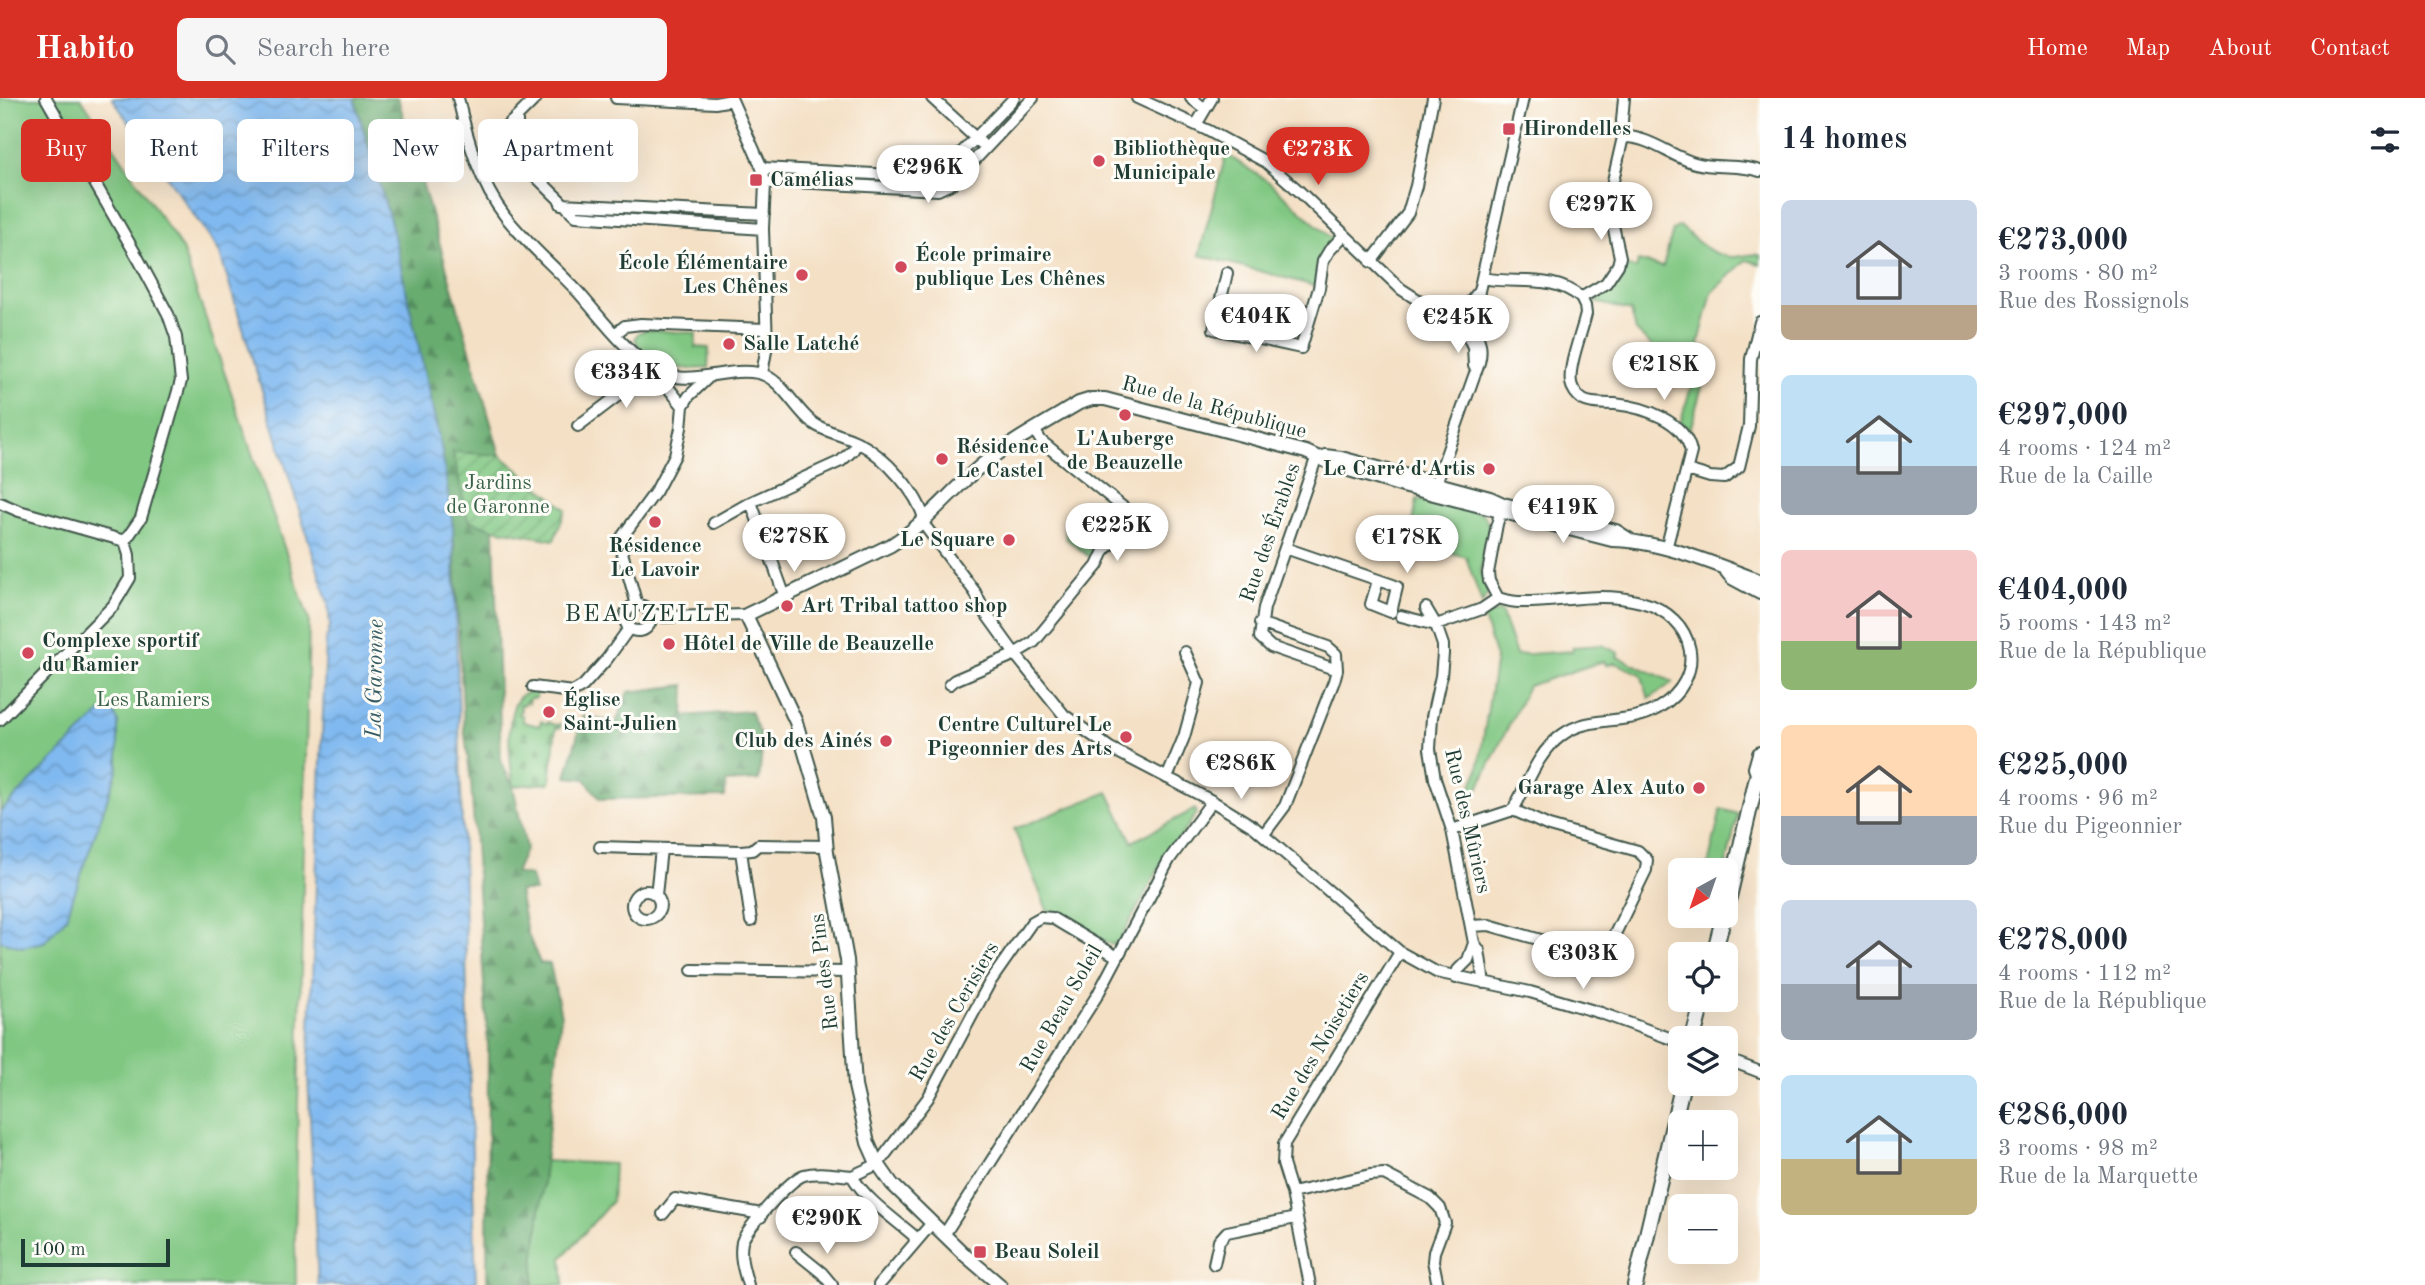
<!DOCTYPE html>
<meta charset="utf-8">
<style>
body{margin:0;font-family:"Old Standard TT",serif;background:#f6f6f7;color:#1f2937;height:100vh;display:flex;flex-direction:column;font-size:26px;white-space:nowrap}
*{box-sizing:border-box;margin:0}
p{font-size:23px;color:#747a83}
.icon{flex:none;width:38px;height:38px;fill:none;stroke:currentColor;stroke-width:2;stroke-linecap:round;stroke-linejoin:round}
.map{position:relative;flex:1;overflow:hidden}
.details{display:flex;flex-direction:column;background:#fff;width:665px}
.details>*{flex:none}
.top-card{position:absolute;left:21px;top:21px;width:665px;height:63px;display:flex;gap:14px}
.needle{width:46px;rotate:220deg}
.buttons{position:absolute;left:1668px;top:760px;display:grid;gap:14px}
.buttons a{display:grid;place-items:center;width:70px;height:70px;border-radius:10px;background:#fff;box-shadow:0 7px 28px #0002;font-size:35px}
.scale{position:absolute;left:21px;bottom:18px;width:149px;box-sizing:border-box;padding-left:7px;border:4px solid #1f3d34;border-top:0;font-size:19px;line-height:24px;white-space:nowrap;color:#1f3d34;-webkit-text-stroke:5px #fdfcf7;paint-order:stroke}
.price{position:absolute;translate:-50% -60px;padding:0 16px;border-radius:24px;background:#fff;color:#222;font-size:23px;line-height:46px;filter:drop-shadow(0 2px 4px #0008)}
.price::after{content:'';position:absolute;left:50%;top:42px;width:21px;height:16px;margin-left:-10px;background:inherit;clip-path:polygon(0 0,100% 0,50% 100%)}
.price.current{background:#d93025;color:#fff}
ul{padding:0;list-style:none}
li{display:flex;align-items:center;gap:21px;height:175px;padding:0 21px}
li span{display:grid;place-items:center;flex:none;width:196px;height:140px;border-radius:10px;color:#555}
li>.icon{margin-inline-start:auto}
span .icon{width:84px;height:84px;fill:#fffc;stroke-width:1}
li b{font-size:30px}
h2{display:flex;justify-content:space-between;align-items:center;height:84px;padding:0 21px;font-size:30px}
.tag{padding:0 24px;border-radius:10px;background:#fff;box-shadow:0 7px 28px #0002;font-size:24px;line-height:63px}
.tag.current{background:#d93025;color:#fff}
header{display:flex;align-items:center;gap:42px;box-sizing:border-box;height:98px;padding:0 35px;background:#d93025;color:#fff}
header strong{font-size:33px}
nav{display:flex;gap:38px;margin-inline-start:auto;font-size:24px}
.search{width:490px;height:63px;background:#f6f6f7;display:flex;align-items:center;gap:18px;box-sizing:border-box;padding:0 24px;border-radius:10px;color:#747a83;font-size:26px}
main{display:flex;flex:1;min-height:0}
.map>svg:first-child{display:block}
</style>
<header>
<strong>Habito</strong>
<div class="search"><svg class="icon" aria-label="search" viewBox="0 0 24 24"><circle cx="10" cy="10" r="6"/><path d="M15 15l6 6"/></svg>Search here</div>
<nav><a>Home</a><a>Map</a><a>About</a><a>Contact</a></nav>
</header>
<main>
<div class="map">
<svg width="1760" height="1187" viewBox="0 0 1760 1187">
<defs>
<pattern id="forest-firs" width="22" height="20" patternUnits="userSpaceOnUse" patternTransform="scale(1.75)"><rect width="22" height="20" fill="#68ac70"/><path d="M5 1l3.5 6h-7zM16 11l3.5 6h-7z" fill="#558d5d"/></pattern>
<pattern id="cemetery-stones" width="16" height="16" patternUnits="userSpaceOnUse" patternTransform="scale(1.75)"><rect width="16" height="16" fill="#80c782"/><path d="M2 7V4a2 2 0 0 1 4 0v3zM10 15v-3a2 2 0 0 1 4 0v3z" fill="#68a36b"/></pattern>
<pattern id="garden-furrows" width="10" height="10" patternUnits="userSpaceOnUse" patternTransform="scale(1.75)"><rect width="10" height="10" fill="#80c782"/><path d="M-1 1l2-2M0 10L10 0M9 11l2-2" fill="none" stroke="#68a36b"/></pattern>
<pattern id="water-waves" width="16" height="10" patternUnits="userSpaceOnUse" patternTransform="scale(1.75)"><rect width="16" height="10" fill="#80b9f0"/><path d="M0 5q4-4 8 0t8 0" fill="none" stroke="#6898c3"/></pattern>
</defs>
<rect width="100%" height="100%" fill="#fdfcf7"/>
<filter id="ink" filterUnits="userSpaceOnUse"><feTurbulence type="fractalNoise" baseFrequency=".0143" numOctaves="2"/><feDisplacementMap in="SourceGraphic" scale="14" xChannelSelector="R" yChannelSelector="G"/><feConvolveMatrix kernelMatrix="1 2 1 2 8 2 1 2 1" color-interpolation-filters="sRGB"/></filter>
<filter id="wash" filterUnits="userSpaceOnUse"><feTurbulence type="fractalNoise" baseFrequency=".00686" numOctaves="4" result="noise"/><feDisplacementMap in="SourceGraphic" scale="28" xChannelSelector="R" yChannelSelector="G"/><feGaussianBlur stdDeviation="1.57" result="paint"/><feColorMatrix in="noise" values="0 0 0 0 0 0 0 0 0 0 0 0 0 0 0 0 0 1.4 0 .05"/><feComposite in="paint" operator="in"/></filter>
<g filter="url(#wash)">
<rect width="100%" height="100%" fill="#f4e0c5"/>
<path fill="#80c782" stroke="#50825b" stroke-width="2" d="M0 0H81L182 151 309 522 295 1141 296 1187H0Z
M1226 56 1269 84 1333 142 1315 188 1199 157Z
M1680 128C1695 142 1710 157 1732 159 1742 159 1750 155 1760 157V166L1746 162 1712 194 1699 245 1705 277 1690 332 1680 325 1692 286 1636 233 1631 213 1596 204 1621 184 1627 168 1636 171 1638 163 1663 169 1673 132Z
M645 232 696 235 695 249 709 250 708 270C684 272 642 271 635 240L638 235Z
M1417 401 1428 404 1430 402 1482 415C1490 423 1489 431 1488 443L1485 444 1481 473 1488 495 1482 506 1466 459 1410 443Z
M1082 404 1095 406 1107 415 1111 409 1117 416V426L1088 458 1066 440 1065 425Z
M1501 513 1516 557 1572 553 1573 549 1602 547 1619 555 1617 559 1673 584 1649 601 1641 576 1615 565 1606 567 1604 563 1528 588 1468 711 1463 708 1478 673 1496 560 1483 518Z
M1108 694 1132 744 1195 711 1197 715 1160 768 1120 842 1112 847 1058 816 1047 812 1014 731Z
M1721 711 1738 716 1725 772H1707Z
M545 1063 614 1066 612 1103 562 1160 564 1187H534V1166Z"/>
<path fill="url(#forest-firs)" stroke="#447452" stroke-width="2" d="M354 0H398L500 357 453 355 468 422 494 431 501 664 513 688 526 750 515 775 531 778 535 793H519L527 834 540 865 550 866 561 918 534 1166V1187H487L488 948 471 684 464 629 453 429 442 354 392 129Z
M685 587 684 618 750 613 763 643 759 682 726 684 725 699 600 701 585 681 566 679 583 618 616 625 628 594Z"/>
<path fill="url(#cemetery-stones)" stroke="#50825b" stroke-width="2" d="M537 594 536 600H530L529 605 527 602 523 607 520 606 521 613 518 615 523 618V624L539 628 541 623 547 626 548 624 554 627 561 626 560 630 556 629 550 685 513 688C511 668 501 604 526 595 529 594 533 594 537 594Z"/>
<path fill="url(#garden-furrows)" stroke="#50825b" stroke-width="2" d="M453 354 500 357 566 411 554 442 494 431 468 422Z"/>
<path fill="url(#water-waves)" stroke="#507b92" stroke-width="2" d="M112 0H354L392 129 442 354 453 429 476 1187H318L308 979 326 542 330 528 328 505 219 153Z
M112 609 118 624V670L66 820 44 844 23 849 0 843V714L101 614Z"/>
</g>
<g filter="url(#ink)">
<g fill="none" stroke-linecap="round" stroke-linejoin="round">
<g stroke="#3f554a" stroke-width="14">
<path id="minor" d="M46 0 139 162 168 216 176 239 181 283 141 420 125 443
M458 0C467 40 480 86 505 118 527 146 555 169 579 195 602 221 624 252 654 271 686 292 724 268 758 275 782 280 794 311 813 325 825 334 843 337 857 344 883 357 923 398 925 428L975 494 984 513 1015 556 1064 617 1110 650 1212 703 1254 729 1400 854 1436 874 1530 894 1601 915 1680 944
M536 0 517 19V45L514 57 576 118 763 131
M616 0 715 5 732 2
M731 0 762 70 765 85 763 131 767 247 762 276
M932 0 981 45
M1137 0 1207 32 1266 64 1299 93 1401 191 1462 230
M1191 0 1204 10
M1196 27 1212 0
M1623 39C1649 38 1670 58 1695 65 1716 71 1739 66 1760 73
M514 57 501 39 508 27 517 19
M762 70 930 79 941 76 1014 0
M765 85 796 84 938 92 953 85 1033 0
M561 106 764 116
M1371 164 1408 115 1416 88 1433 0
M1227 175 1214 231 1301 250 1319 190 1323 163 1329 153 1344 137
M1482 180C1514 187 1554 175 1581 200L1606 185 1618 167 1620 159 1611 118 1610 96 1623 39 1622 23 1624 0
M1581 200 1585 208 1586 216C1582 234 1568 268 1571 285 1572 291 1577 298 1583 302 1592 307 1604 305 1615 306 1643 309 1685 322 1691 354L1666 451
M1462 230 1471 228 1476 220 1479 193 1523 0
M615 236 625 228 641 226 765 231
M1474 268 1473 249 1459 219 1479 193
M654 272 683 308
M578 328 653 271
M1317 358 1264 510 1260 539 1271 549 1337 572
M1687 372 1710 379 1724 380 1739 369 1749 328 1751 261 1760 224
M1433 394 1474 278C1489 247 1478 227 1447 215
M751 404 785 499
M0 405 19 413 125 443
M714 425 751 404 841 363 853 352 857 344
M1285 450 1393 487 1397 489 1391 514 1371 506 1378 483
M1498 500 1489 483 1488 475 1497 426 1503 406
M637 507 621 451 622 439 656 393 675 357 681 330 683 308 689 298 710 278
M625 520a13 13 0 1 1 26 0a13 13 0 1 1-26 0Z
M650 515 664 519 746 517
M1401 518 1436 527 1426 510
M1260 525 1328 549 1336 556 1337 572 1334 583 1285 708 1264 736
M950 586 955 582 1011 558 1034 544 1097 468 1105 451 1117 441 1127 420 1125 411 1041 343 1035 333
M533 589 573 594 583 588 607 561 630 529
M0 622 113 508 130 480 129 457 125 443
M1167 680 1184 639 1199 585 1185 554
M1452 732 1513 712C1528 686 1536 656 1562 637 1590 616 1629 628 1658 610 1710 580 1696 518 1641 504 1596 492 1562 505 1519 504 1512 504 1505 502 1498 500
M600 749 741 753 752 752 758 747 827 748
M741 753 751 823
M632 807a14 14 0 1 1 28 0a14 14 0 1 1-28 0Z
M656 797 661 751
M1471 828 1489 827 1589 856 1601 855 1610 846 1646 772 1647 762 1638 753 1549 728 1513 712
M692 872 848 874
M1456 880 1458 872 1468 862 1474 845
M1484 885 1479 852 1474 845 1452 732 1435 681 1430 651 1432 619 1441 578 1443 556V547L1436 527 1482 511 1498 500
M1726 961 1760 974
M852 1078 878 1066 928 1000 990 884 1032 824 1041 819 1052 820 1116 858
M852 1078C867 1103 892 1119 914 1138L915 1144
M1292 1095 1370 1077 1384 1076 1430 1100 1440 1110 1445 1125 1434 1154 1433 1163 1438 1187
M663 1116 675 1101 756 1115 761 1119
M944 1137 1098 896 1169 762 1212 703
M796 1154 822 1175 832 1187
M1214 1166 1219 1143 1227 1134 1296 1120
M748 1187C744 1173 739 1159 742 1144 746 1131 790 1081 804 1077 818 1073 837 1077 852 1078
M879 1187 932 1125
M1310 1187 1292 1095 1283 1066 1284 1046 1400 854"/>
</g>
<g stroke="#3f554a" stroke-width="16">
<path id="tertiary" d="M1325 358 1341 360 1490 400 1503 406 1616 433 1630 442
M1727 474 1732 480 1760 495
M1000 1187 966 1158 892 1086 876 1063 868 1045 855 988 847 862 827 754 824 719 796 624 746 517 891 447C927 425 951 392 983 366 1012 343 1047 324 1079 305L1092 301H1105L1306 354 1339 369 1403 388 1612 442C1659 442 1717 467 1760 483"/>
</g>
<g stroke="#3f554a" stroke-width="18">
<path id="secondary" d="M1726 812 1758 675 1756 670 1760 656
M1714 856 1724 817
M1693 940 1703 901
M1635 1187 1683 985"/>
</g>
<use href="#minor" stroke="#fff" stroke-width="10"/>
<use href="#tertiary" stroke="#fff" stroke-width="12"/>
<use href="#secondary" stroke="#fff" stroke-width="14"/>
</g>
</g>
<g fill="#d1495b" stroke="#fdfcf7" stroke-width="2.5">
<rect x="1502" y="24" width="14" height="14" rx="3.5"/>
<circle cx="1099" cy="63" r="7"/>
<rect x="749" y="75" width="14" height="14" rx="3.5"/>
<circle cx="901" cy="169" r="7"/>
<circle cx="802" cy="177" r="7"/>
<circle cx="729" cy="246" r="7"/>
<circle cx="1125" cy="317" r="7"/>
<circle cx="942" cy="361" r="7"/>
<circle cx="1489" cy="371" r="7"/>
<circle cx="655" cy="424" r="7"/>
<circle cx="1009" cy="442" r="7"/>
<circle cx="787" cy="508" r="7"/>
<circle cx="669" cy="546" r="7"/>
<circle cx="28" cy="555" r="7"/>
<circle cx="549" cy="614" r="7"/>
<circle cx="1126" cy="639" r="7"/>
<circle cx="886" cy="643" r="7"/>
<circle cx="1699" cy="690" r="7"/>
<rect x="973" y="1147" width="14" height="14" rx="3.5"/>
</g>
<g text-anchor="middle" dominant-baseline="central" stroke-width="6" stroke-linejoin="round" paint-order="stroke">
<g font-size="21" font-weight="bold" fill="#1f3d34" stroke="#fdfcf7" text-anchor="start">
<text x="1523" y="31">Hirondelles</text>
<text x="1113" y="51">Bibliothèque<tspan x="1113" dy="24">Municipale</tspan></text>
<text x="770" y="82">Camélias</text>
<text x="915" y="157">École primaire<tspan x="915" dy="24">publique Les Chênes</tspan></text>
<text x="788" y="165" text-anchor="end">École Élémentaire<tspan x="788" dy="24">Les Chênes</tspan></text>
<text x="743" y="246">Salle Latché</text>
<text x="1125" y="341" text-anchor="middle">L'Auberge<tspan x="1125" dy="24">de Beauzelle</tspan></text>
<text x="956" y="349">Résidence<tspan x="956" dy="24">Le Castel</tspan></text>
<text x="1475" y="371" text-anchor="end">Le Carré d'Artis</text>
<text x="995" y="442" text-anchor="end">Le Square</text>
<text x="655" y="448" text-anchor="middle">Résidence<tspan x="655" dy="24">Le Lavoir</tspan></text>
<text x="801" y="508">Art Tribal tattoo shop</text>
<text x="42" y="543">Complexe sportif<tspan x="42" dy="24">du Ramier</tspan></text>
<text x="683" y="546">Hôtel de Ville de Beauzelle</text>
<text x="563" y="602">Église<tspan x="563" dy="24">Saint-Julien</tspan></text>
<text x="1112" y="627" text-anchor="end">Centre Culturel Le<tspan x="1112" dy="24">Pigeonnier des Arts</tspan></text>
<text x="872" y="643" text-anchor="end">Club des Ainés</text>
<text x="1685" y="690" text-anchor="end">Garage Alex Auto</text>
<text x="994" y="1154">Beau Soleil</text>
</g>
<g font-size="21" fill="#1f3d34" stroke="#fdfcf7">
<text transform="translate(1214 310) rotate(15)">Rue de la République</text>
<text transform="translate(1271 435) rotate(-71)">Rue des Érables</text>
<text transform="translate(1467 723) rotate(77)">Rue des Mûriers</text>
<text transform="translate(825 874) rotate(-97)">Rue des Pins</text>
<text transform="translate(1062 911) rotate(-60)">Rue Beau Soleil</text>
<text transform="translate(955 914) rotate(-60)">Rue des Cerisiers</text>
<text transform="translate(1321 948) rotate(-59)">Rue des Noisetiers</text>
</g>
<g font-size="21" fill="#376048" stroke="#fdfcf7">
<text x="498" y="385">Jardins<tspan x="498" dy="24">de Garonne</tspan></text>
<text x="153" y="602">Les Ramiers</text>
</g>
<g font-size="23" font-style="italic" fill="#375c63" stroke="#fdfcf7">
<text transform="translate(375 581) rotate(-89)">La Garonne</text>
</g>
<g font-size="24" letter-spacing="2" fill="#1f3d34" stroke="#fdfcf7">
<text x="648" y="517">BEAUZELLE</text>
</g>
</g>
</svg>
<div class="buttons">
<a><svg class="needle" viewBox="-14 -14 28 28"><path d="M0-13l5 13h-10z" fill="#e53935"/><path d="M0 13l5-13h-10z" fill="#747a83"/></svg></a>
<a><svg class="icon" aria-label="locate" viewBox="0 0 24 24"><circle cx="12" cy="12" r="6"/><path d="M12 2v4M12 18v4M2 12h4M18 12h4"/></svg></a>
<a><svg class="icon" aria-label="layers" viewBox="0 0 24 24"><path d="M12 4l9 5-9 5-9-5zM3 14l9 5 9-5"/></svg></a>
<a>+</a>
<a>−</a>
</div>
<div class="scale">100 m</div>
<b class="price current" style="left:1318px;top:89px">€273K</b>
<b class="price" style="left:928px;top:107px">€296K</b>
<b class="price" style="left:1601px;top:144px">€297K</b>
<b class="price" style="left:1256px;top:256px">€404K</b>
<b class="price" style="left:1458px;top:257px">€245K</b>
<b class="price" style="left:1664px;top:304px">€218K</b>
<b class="price" style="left:626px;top:312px">€334K</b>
<b class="price" style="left:1563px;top:447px">€419K</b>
<b class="price" style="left:1117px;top:465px">€225K</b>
<b class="price" style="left:794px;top:476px">€278K</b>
<b class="price" style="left:1407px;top:477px">€178K</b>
<b class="price" style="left:1241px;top:703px">€286K</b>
<b class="price" style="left:1583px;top:893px">€303K</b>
<b class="price" style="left:827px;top:1158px">€290K</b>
<div class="top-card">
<a class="tag current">Buy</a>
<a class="tag">Rent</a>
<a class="tag">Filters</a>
<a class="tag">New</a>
<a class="tag">Apartment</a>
</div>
</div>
<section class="details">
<h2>14 homes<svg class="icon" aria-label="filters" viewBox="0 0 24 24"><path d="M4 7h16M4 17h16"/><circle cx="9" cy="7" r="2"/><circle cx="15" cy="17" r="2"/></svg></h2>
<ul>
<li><span style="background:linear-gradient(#c9d6e8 75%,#b9a48a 0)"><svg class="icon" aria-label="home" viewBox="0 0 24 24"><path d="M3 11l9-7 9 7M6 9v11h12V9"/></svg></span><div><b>€273,000</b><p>3 rooms · 80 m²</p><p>Rue des Rossignols</p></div></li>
<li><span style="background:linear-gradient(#bfe0f5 65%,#9aa5b1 0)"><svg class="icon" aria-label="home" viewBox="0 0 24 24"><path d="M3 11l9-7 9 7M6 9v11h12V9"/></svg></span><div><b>€297,000</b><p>4 rooms · 124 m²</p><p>Rue de la Caille</p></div></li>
<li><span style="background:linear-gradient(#f6c9c9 65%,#8fb573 0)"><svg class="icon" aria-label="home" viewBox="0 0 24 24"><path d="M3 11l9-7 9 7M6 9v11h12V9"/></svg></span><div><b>€404,000</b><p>5 rooms · 143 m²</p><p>Rue de la République</p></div></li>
<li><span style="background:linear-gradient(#ffd9b3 65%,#9aa5b1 0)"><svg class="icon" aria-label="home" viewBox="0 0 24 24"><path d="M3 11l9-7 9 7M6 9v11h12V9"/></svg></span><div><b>€225,000</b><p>4 rooms · 96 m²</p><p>Rue du Pigeonnier</p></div></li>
<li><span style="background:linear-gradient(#c9d6e8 60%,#9aa5b1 0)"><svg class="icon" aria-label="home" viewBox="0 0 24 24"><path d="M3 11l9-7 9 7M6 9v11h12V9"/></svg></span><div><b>€278,000</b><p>4 rooms · 112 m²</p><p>Rue de la République</p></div></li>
<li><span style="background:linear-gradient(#bfe0f5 60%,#c2b280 0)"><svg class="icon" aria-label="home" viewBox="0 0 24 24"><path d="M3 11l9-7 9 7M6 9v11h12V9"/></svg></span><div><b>€286,000</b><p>3 rooms · 98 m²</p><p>Rue de la Marquette</p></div></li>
</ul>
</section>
</main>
